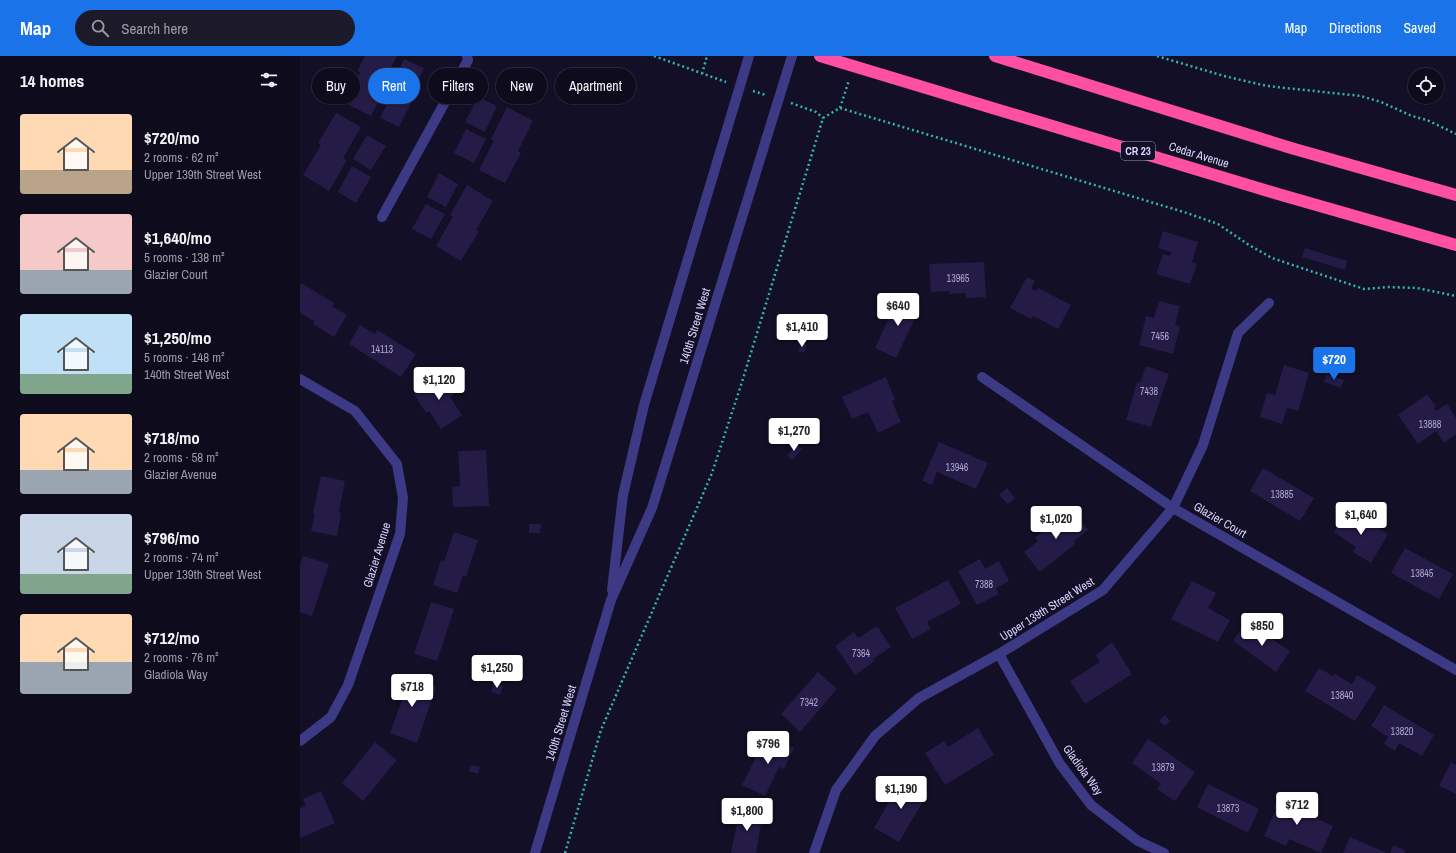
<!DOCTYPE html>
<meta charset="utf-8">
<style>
body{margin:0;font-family:"Archivo Narrow",sans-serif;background:#1c1929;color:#f1f3f6;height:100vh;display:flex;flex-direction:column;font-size:15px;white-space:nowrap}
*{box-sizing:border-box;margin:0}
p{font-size:13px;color:#9b9ba3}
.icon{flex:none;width:22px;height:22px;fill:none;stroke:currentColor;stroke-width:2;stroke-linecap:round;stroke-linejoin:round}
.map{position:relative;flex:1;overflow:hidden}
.drawer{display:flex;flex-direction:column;background:#0e0b1c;width:300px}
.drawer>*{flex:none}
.top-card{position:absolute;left:12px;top:12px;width:380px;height:36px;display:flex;gap:8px}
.buttons{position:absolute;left:1108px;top:12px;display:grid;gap:8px}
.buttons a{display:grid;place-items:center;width:36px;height:36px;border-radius:50%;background:#0e0b1c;box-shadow:0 1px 3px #0004,0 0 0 1px #2e2b3b;font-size:20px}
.price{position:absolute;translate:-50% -34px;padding:0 9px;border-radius:4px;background:#fff;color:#222;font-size:13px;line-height:26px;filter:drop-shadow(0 1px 2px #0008)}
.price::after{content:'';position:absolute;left:50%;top:24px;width:12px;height:9px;margin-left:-6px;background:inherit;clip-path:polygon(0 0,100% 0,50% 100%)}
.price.selected{background:#1a73e8;color:#fff}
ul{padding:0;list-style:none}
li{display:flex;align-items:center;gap:12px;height:100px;padding:0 20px}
li span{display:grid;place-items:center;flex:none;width:112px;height:80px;border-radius:4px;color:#555}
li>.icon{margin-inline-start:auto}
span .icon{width:48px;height:48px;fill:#fffc;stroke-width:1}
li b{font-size:17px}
h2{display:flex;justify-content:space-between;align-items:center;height:48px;padding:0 20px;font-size:17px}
.pill{padding:0 14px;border-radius:18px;background:#0e0b1c;box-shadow:0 1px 3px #0004,0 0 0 1px #2e2b3b;font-size:14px;line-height:36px}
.pill.selected{background:#1a73e8;color:#fff}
header{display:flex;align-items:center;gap:24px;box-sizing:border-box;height:56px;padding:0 20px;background:#1a73e8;color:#fff}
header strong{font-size:19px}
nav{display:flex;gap:22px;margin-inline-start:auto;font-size:14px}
.search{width:280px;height:36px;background:#1c1929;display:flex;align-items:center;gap:10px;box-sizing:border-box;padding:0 14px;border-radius:22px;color:#9b9ba3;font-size:15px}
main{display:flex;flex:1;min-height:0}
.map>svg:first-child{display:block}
</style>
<header>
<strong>Map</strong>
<div class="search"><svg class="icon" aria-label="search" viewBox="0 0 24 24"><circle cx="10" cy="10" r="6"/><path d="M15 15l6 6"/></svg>Search here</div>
<nav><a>Map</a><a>Directions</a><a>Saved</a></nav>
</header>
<main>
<section class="drawer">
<h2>14 homes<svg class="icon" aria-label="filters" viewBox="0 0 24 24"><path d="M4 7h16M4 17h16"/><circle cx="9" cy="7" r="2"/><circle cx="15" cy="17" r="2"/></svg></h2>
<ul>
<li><span style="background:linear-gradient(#ffd9b3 70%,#b9a48a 0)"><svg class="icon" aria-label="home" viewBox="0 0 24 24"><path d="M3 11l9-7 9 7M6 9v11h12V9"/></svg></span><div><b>$720/mo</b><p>2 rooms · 62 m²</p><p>Upper 139th Street West</p></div></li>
<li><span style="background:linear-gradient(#f6c9c9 70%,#9aa5b1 0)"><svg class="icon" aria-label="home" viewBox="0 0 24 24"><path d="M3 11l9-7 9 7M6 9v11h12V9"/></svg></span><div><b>$1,640/mo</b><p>5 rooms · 138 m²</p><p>Glazier Court</p></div></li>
<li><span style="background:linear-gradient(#bfe0f5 75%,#7fa58c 0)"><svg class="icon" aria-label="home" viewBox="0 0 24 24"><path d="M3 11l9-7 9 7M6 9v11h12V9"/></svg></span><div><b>$1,250/mo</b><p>5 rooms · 148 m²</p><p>140th Street West</p></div></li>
<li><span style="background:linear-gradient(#ffd9b3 70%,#9aa5b1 0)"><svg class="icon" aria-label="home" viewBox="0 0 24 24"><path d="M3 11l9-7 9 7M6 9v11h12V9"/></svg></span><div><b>$718/mo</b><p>2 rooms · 58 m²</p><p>Glazier Avenue</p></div></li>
<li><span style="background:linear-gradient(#c9d6e8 75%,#7fa58c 0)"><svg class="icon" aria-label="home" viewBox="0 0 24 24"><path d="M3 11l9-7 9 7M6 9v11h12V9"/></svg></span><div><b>$796/mo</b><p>2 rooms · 74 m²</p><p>Upper 139th Street West</p></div></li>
<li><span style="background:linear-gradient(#ffd9b3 60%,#9aa5b1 0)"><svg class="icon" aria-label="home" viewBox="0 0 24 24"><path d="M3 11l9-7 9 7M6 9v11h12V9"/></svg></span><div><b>$712/mo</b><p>2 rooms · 76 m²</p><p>Gladiola Way</p></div></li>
</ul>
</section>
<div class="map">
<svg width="1156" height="797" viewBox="0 0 1156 797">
<rect width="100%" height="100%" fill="#130f26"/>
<path fill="#241b47" d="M65 0H97L83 27 87 29 71 60 45 47 60 16 57 15Z
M104 3 124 12 112 37 92 28Z
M93 36 112 45 99 71 80 62Z
M178 41 197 50 185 76 165 66Z
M207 51 233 65 218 95 221 97 205 127 179 114 194 84 191 83Z
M36 57 61 71 43 102 47 104 29 135 3 119 21 89 18 87Z
M166 73 186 83 174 107 154 97Z
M67 79 86 90 71 114 53 103Z
M52 110 71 121 56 147 38 136Z
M139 117 158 128 146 151 127 141Z
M167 129 193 145 176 174 179 175 161 205 136 190 153 160 150 159Z
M126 148 145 158 131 183 112 173Z
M863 175 898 186 892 206 897 208 890 228 856 218 863 198 870 200 871 196 858 192Z
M1005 192 1047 205 1045 214 1002 201Z
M684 206 686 241 666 242V237L649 238V235L631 236 629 208Z
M727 221 735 225 731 233 737 235 738 232 771 249 758 273 733 260 731 263 710 252Z
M1 227 34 247 32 250 47 259 34 281 13 268 14 265 0 257V230Z
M599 240 621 250 596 302 575 292Z
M859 245 880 250 875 269 880 270 873 298 839 289 846 260 854 262Z
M60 269 75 278 77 274 116 298 101 321 49 288Z
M501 287 507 289 504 297 498 295Z
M984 309 1009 317 998 355 987 352 982 368 960 361 967 337 975 339Z
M846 310 869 318 851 371 826 364 837 326 840 327Z
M143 317 156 336 150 341 162 359 141 373 129 355 126 357 113 337Z
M1027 318 1044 324 1041 332 1024 326Z
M586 321 595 344 592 345 601 366 578 377 568 356 552 363 542 341Z
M1127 338 1136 350 1134 352 1136 355 1147 348 1156 362V378L1144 387 1136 375 1118 388 1098 359Z
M639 386 688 407 676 433 637 416 632 429 622 425Z
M497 389 502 393 492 404 487 399Z
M186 394 189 450 153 451 152 431 160 430 158 395Z
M963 412 1014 442 1000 465 950 435Z
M21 420 45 425 39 456 41 457 37 480 11 475 15 458 13 457Z
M707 432 715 442 708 448 699 439Z
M771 453 788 474 774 485 775 488 740 516 724 496 738 485 735 482Z
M1047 454 1088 478 1071 507 1053 496 1056 491 1034 476Z
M229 468H241L240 477H229Z
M154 476 178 484 166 521 163 520 157 537 133 529 141 504 144 505Z
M1105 492 1153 518 1139 543 1091 517Z
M3 500 29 508 12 560 0 556V508Z
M680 503 685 513 699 505 709 525 696 532 699 538 677 549 658 515Z
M648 524 661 548 627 566 631 573 612 583 595 552Z
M892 525 916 537 908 552 930 564 918 586 871 563Z
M131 546 154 553 137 605 114 598Z
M946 566 990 595 976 616 933 585Z
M577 570 591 591 573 603 575 605 555 619 535 590 554 576 558 582Z
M812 586 832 618 785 648 770 625 800 606 796 599Z
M1019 612 1033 620 1035 618 1052 628 1057 619 1077 631 1055 665 1005 635Z
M518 616 537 633 500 676 481 658Z
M102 620 136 631 117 687 90 677 102 644 94 641Z
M194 627 203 630 200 639 191 636Z
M1084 649 1134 679 1122 700 1099 687 1095 695 1084 688 1088 681 1071 670Z
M865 659 870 665 865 670 859 665Z
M678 672 694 699 645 729 625 697 644 685 648 691Z
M469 680 494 692 484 713 479 711 465 740 442 729 459 695 461 696Z
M848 683 895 716 875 745 857 733 861 728 832 707Z
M75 686 97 704 63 745 42 727Z
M1151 706 1156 709V738L1139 730Z
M171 709 180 711 178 718 169 715Z
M603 722 628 737 599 786 574 772Z
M908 728 959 753 948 777 897 751Z
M21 735 35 767 0 782V752L6 750 3 743Z
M980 736 999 745 996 753 1033 770 1021 797 989 783 986 790 964 780 976 753 974 752Z
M440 752 463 756 456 797H431Z
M1050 781 1087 797H1043Z
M1093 789 1105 794 1104 797H1090Z"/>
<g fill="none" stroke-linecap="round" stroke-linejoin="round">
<path stroke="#2fb8b0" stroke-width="2.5" stroke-dasharray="2 3" stroke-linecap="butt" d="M354 0 426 26
M857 0 924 20 967 30 1061 40 1081 46 1112 60 1127 64 1156 78
M402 18 407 0
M453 35 466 39
M491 47 516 56 523 62
M540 52 549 24
M265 797 301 674 412 417 442 326 523 62 540 52 887 157 918 168 949 189 972 202 1064 233 1089 231 1117 232 1156 240"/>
<path stroke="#3d3a85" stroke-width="10" d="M82 161 168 4 167 0
M682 321 873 452 1156 614
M0 323 55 355 97 408 103 442 100 478 48 629 31 661 0 685
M312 534 323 439 344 349 449 0
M699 598 760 708 791 749 838 785 864 797
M235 797 311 544 352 452 492 0
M514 797 536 734 575 680 619 642 699 598 803 534 873 452 903 389 938 277 969 247"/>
<path stroke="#ff4fa3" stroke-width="12" d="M520 0 978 138 1156 189
M695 0 991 92 1156 139"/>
</g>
<g text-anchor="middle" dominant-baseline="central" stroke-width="3" stroke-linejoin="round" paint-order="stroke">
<g font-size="10" fill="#aca6d1">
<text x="658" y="222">13965</text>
<text x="860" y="280">7456</text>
<text x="82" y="293">14113</text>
<text x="849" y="335">7438</text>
<text x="1130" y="368">13888</text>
<text x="657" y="411">13946</text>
<text x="982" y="438">13885</text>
<text x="1122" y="517">13845</text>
<text x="684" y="528">7388</text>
<text x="561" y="597">7364</text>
<text x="1042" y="639">13840</text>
<text x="509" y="646">7342</text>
<text x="1102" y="675">13820</text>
<text x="863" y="711">13879</text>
<text x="928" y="752">13873</text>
</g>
<rect fill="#130f26" stroke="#9e99be" stroke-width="1" x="821" y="86" width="34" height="18" rx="3"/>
<g font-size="11" font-weight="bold" fill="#d9d4ff">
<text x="838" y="95">CR 23</text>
</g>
<g font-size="12" fill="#d9d4ff" stroke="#130f26">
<text transform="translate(899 99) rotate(17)">Cedar Avenue</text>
<text transform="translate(395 270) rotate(-73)">140th Street West</text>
<text transform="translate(920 464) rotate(30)">Glazier Court</text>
<text transform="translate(77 499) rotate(-73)">Glazier Avenue</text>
<text transform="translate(747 553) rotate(-32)">Upper 139th Street West</text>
<text transform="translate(261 667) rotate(-73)">140th Street West</text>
<text transform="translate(783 714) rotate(54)">Gladiola Way</text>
</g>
</g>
</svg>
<div class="buttons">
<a><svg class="icon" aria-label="locate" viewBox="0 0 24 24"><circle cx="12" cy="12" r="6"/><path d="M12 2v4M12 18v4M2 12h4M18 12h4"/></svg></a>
</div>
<b class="price" style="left:598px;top:271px">$640</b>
<b class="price" style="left:502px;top:292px">$1,410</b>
<b class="price selected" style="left:1034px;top:325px">$720</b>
<b class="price" style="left:139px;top:345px">$1,120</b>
<b class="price" style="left:494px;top:396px">$1,270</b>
<b class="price" style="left:1061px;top:480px">$1,640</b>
<b class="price" style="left:756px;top:484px">$1,020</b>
<b class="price" style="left:962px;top:591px">$850</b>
<b class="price" style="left:197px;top:633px">$1,250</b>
<b class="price" style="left:112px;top:652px">$718</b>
<b class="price" style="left:468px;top:709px">$796</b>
<b class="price" style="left:601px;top:754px">$1,190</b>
<b class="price" style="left:997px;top:770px">$712</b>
<b class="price" style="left:447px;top:776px">$1,800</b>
<div class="top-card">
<a class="pill">Buy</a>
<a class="pill selected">Rent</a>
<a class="pill">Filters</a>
<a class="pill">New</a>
<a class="pill">Apartment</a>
</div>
</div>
</main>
